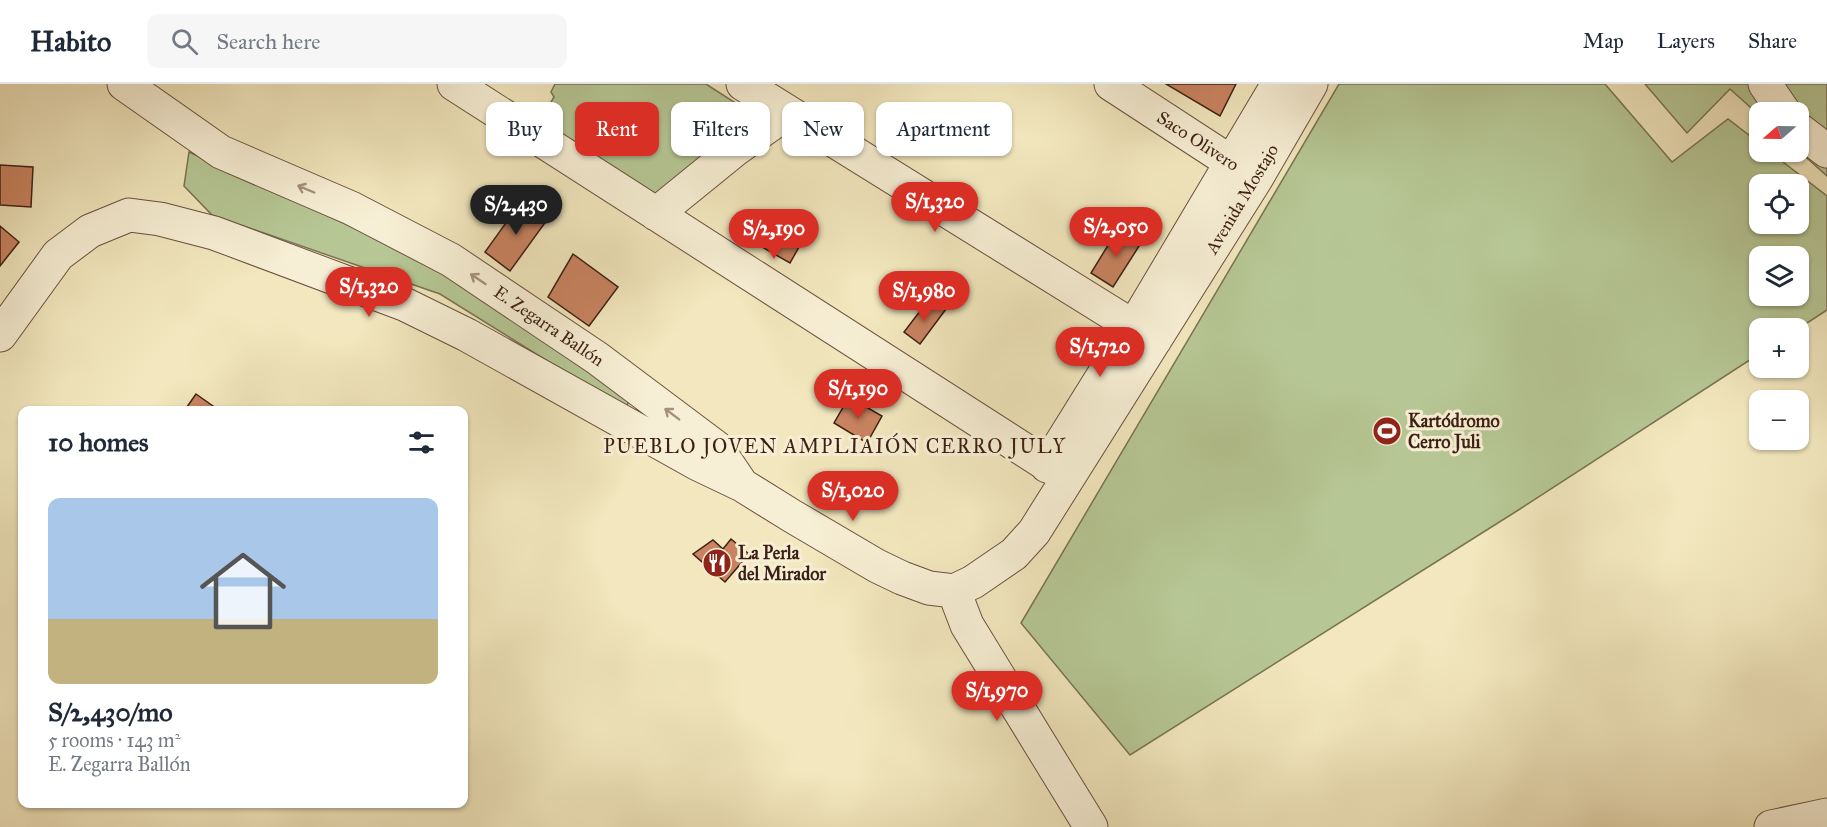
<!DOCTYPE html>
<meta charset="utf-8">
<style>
body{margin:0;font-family:"IM FELL Great Primer",serif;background:#f6f6f7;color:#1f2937;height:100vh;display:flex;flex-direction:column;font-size:22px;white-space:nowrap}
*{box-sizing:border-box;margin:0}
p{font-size:20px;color:#747a83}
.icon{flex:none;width:33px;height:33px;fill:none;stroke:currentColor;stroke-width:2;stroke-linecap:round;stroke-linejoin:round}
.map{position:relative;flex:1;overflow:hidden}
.panel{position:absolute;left:18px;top:322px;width:450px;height:402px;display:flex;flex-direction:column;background:#fff;border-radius:12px;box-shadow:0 2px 4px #0004}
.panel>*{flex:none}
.hud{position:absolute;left:486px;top:18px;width:570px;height:54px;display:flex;gap:12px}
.needle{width:39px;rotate:250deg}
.tools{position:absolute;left:1749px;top:18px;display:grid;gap:12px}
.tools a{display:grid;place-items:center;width:60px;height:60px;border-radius:12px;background:#fff;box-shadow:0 2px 4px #0004;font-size:30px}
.price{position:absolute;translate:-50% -51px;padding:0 14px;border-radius:21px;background:#d93025;color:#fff;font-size:20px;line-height:39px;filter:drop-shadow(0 2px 3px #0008)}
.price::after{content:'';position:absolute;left:50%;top:36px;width:18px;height:14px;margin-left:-9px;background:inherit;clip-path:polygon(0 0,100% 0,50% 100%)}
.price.selected{background:#222;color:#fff}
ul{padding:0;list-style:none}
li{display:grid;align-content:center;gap:12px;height:318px;padding:0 30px}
li span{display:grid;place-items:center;height:186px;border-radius:12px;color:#555}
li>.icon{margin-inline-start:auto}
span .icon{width:108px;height:108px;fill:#fffc;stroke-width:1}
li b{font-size:26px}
h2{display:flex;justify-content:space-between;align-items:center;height:72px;padding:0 30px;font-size:26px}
.pill{padding:0 21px;border-radius:12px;background:#fff;box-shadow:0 2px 4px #0004;font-size:21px;line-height:54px}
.pill.selected{background:#d93025;color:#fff}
header{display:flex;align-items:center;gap:36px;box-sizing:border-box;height:84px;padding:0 30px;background:#fff;border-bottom:2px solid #e0e1e3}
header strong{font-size:28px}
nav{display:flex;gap:33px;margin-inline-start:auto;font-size:21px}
.search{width:420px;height:54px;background:#f6f6f7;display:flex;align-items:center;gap:15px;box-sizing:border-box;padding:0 21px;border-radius:12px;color:#747a83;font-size:22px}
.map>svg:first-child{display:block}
</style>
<header>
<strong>Habito</strong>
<div class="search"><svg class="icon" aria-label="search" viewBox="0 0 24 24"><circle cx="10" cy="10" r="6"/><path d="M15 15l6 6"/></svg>Search here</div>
<nav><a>Map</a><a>Layers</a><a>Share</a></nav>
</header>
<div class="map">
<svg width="1827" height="743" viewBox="0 0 1827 743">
<rect width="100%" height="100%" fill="#f2e7be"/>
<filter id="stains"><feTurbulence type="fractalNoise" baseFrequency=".00333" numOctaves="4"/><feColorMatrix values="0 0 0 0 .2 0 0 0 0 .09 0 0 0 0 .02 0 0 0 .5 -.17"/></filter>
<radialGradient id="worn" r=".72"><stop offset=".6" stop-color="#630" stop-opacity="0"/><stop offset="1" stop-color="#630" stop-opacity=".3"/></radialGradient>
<path fill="#b6c795" stroke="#797354" stroke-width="1.5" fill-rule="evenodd" d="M555 0H706L759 34 665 118 540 37 554 13 551 8Z
M1339 0H1605L1672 78 1728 35 1759 59 1760 68H1770L1827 112V226L1798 245 1760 244 1759 270 1520 425 1130 671 1021 539ZM1760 100H1798V140H1760ZM1760 172H1798V212H1760Z
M1645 0H1827V92L1799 67 1798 28H1760L1759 31 1730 5 1687 49Z
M189 68 454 190 631 308 626 326 440 210 212 131 184 102Z"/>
<path fill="#c98361" stroke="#3c1f14" stroke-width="1.5" d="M1166 0H1236L1220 32Z
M0 81 33 83 31 123 0 121Z
M521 118 547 136 510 187 485 168Z
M773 127 808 147 790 179 755 159Z
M0 142 19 158 0 182Z
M1118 145 1141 159 1113 203 1091 189Z
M573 170 618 203 589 242 548 213Z
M927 218 946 225 920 260 904 248Z
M196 310 220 327H184Z
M849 313 882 332 867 359 834 339Z
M731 455 749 470 725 498 693 470 713 456 723 465Z"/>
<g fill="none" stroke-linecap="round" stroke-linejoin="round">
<g stroke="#6a513e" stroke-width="35">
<path id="minor" d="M124 0 221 68 351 124 451 176 597 274 717 364 742 401 792 432 877 482 902 494 929 504 954 507
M454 0 1068 394
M743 0 1155 256
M1111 0 1249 90
M1765 0 1784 28
M1798 45 1827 67
M656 130 736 65 788 28
M0 251 58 171 90 147 129 131 160 135 214 149 404 220 467 251 698 380 740 400
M1047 382 1134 242 1278 0
M954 507 973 498 1014 470 1034 448 1256 95 1311 0
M954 507 967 541 1091 743
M1771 743 1827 731"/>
</g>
<use href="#minor" stroke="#f7efd5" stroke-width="33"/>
</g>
<defs><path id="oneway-shaft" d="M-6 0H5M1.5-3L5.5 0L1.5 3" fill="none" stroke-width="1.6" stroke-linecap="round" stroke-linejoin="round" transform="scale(1.5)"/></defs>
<g stroke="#a3917e">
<use href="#oneway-shaft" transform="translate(306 105) rotate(-157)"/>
<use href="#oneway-shaft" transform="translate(478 195) rotate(-146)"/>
<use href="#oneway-shaft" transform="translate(672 330) rotate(-143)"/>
</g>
<defs>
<g id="stadium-disc" transform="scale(1.5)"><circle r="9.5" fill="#8f2418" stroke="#f7efd5"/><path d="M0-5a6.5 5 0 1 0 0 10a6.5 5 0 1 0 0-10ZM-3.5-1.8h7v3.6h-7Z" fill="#fff"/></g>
<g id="restaurant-disc" transform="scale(1.5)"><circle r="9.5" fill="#8f2418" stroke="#f7efd5"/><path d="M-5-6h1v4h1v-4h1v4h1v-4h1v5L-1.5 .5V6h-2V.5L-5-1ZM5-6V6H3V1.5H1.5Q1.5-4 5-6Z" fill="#fff"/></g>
</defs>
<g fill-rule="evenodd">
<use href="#stadium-disc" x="1387" y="347"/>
<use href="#restaurant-disc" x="717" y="479"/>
</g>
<g text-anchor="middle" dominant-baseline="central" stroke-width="6" stroke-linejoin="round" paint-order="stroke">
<g font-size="18" fill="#3c1f14" stroke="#f7efd5">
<text transform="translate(1198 57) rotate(33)">Saco Olivero</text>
<text transform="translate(1242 115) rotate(-59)">Avenida Mostajo</text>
<text transform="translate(549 242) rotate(34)">E. Zegarra Ballón</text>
</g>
<g font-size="18" font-weight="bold" fill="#3c1f14" stroke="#f7efd5" text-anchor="start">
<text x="1408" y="337">Kartódromo<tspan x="1408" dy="21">Cerro Juli</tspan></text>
<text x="738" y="469">La Perla<tspan x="738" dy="21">del Mirador</tspan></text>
</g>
<g font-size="20" letter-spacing="1.5" fill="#3c1f14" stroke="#f7efd5">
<text x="835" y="362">PUEBLO JOVEN AMPLIAIÓN CERRO JULY</text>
</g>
</g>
<rect width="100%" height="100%" filter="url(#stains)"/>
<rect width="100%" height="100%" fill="url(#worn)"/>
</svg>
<div class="tools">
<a><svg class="needle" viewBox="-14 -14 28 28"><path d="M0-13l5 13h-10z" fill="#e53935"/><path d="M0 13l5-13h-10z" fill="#747a83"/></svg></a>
<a><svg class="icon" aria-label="locate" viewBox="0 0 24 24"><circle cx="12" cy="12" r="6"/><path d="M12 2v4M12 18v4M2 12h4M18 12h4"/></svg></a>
<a><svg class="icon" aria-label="layers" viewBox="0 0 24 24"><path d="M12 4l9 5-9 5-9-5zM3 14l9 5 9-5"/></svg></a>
<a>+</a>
<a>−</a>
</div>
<b class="price" style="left:935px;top:149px">S/1,320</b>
<b class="price selected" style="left:516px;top:152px">S/2,430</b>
<b class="price" style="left:1116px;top:174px">S/2,050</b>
<b class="price" style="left:774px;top:176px">S/2,190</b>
<b class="price" style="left:369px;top:234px">S/1,320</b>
<b class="price" style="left:924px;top:238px">S/1,980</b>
<b class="price" style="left:1100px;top:294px">S/1,720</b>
<b class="price" style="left:858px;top:336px">S/1,190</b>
<b class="price" style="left:853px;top:438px">S/1,020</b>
<b class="price" style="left:997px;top:638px">S/1,970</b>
<div class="hud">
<a class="pill">Buy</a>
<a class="pill selected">Rent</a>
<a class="pill">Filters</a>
<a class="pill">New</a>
<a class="pill">Apartment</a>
</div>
<section class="panel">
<h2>10 homes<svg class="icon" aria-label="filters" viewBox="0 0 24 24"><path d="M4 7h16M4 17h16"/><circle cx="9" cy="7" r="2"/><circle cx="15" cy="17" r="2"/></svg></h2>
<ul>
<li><span style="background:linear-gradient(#a9c7e8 65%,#c2b280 0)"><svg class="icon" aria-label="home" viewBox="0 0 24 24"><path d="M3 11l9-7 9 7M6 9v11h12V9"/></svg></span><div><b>S/2,430/mo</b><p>5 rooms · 143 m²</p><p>E. Zegarra Ballón</p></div></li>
</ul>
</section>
</div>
